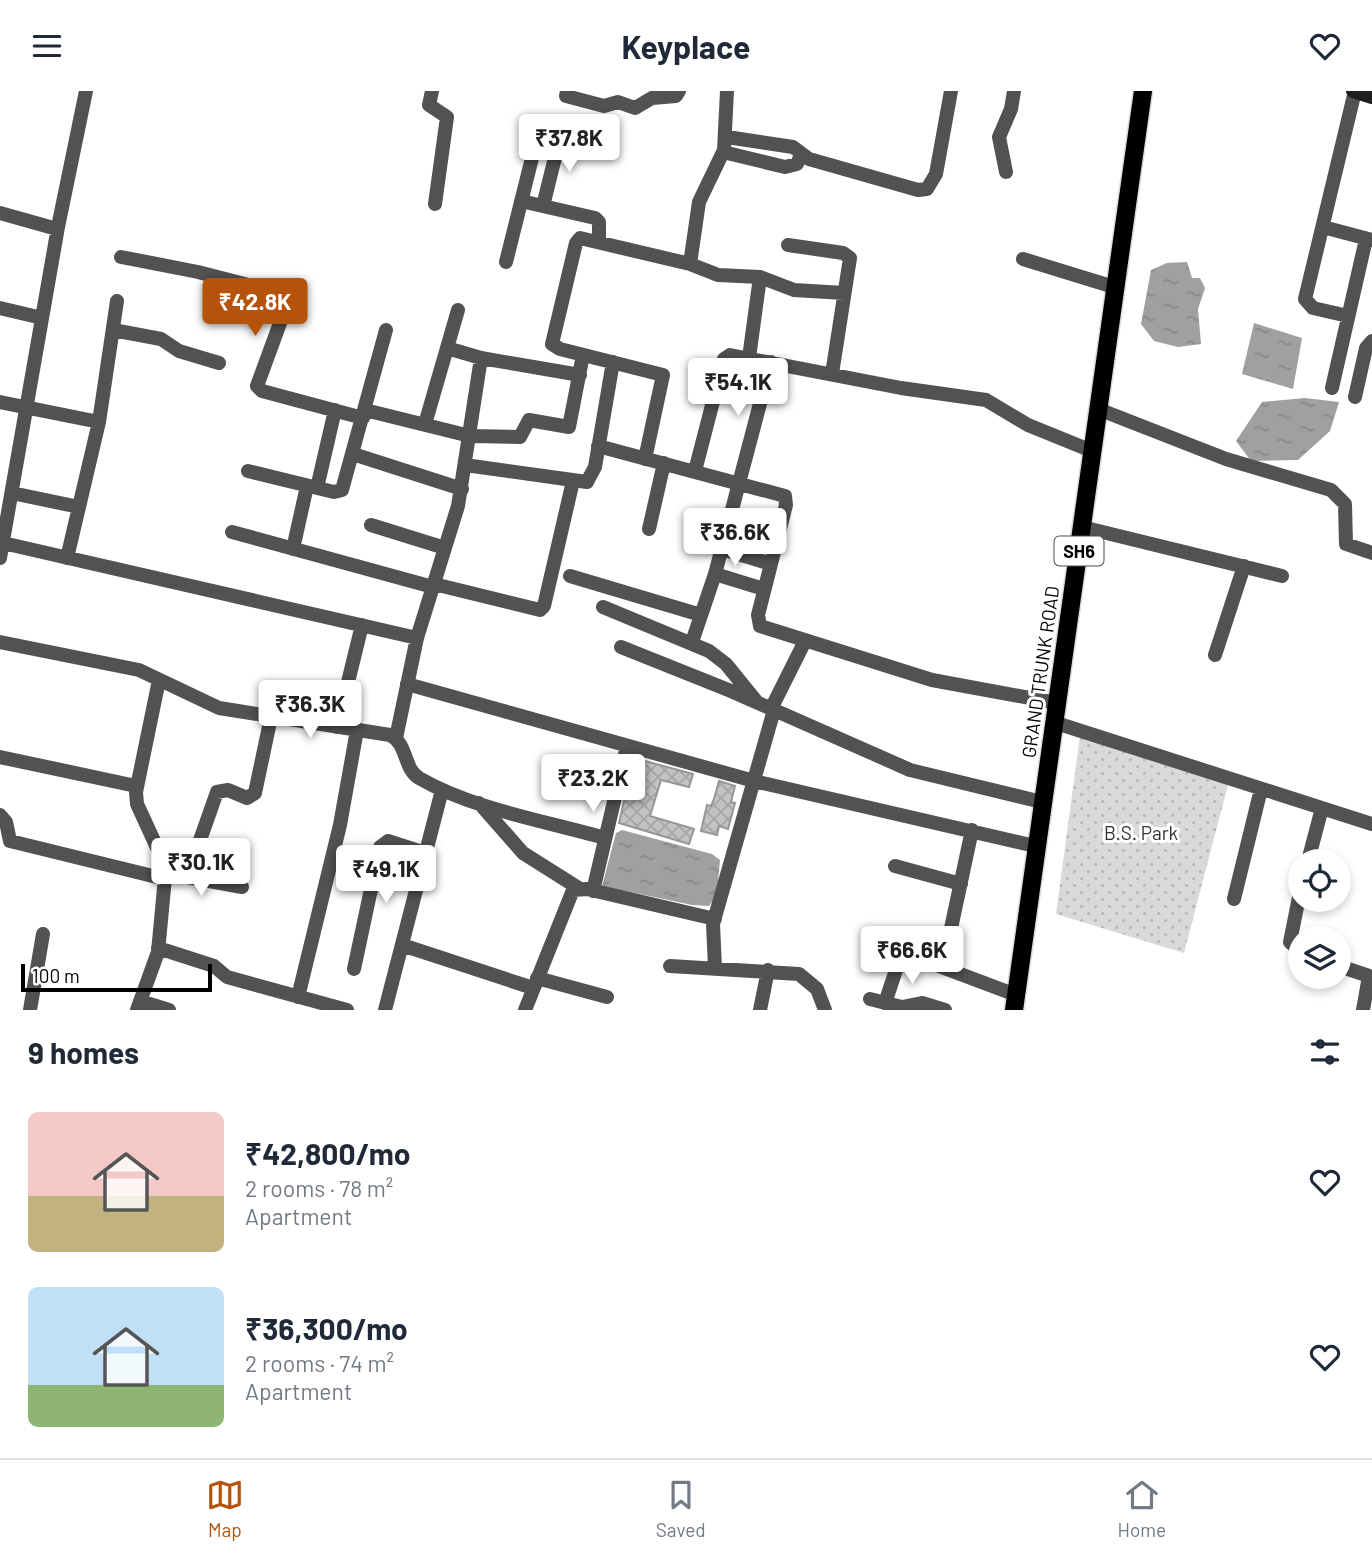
<!DOCTYPE html>
<meta charset="utf-8">
<style>
body{margin:0;font-family:Barlow,sans-serif;background:#f2f2f3;color:#1f2937;height:100vh;display:flex;flex-direction:column;font-size:26px;white-space:nowrap}
*{box-sizing:border-box;margin:0}
p{font-size:23px;color:#747a83}
.icon{flex:none;width:38px;height:38px;fill:none;stroke:currentColor;stroke-width:2;stroke-linecap:round;stroke-linejoin:round}
.map{position:relative;height:919px;overflow:hidden}
.details{display:flex;flex-direction:column;background:#fff;flex:1}
.details>*{flex:none}
.fabs{position:absolute;left:1288px;top:758px;display:grid;gap:14px}
.fabs a{display:grid;place-items:center;width:63px;height:63px;border-radius:50%;background:#fff;box-shadow:0 4px 10px #0003;font-size:35px}
.scale{position:absolute;left:21px;bottom:18px;width:191px;box-sizing:border-box;padding-left:7px;border:4px solid #000;border-top:0;font-size:19px;line-height:24px;white-space:nowrap;color:#000;-webkit-text-stroke:5px #fff;paint-order:stroke}
.price{position:absolute;translate:-50% -60px;padding:0 16px;border-radius:7px;background:#fff;color:#222;font-size:23px;line-height:46px;filter:drop-shadow(0 2px 4px #0008)}
.price::after{content:'';position:absolute;left:50%;top:42px;width:21px;height:16px;margin-left:-10px;background:inherit;clip-path:polygon(0 0,100% 0,50% 100%)}
.price.selected{background:#b45309;color:#fff}
ul{padding:0;list-style:none}
li{display:flex;align-items:center;gap:21px;height:175px;padding:0 28px}
li span{display:grid;place-items:center;flex:none;width:196px;height:140px;border-radius:10px;color:#555}
li>.icon{margin-inline-start:auto}
span .icon{width:84px;height:84px;fill:#fffc;stroke-width:1}
li b{font-size:30px}
h2{display:flex;justify-content:space-between;align-items:center;height:84px;padding:0 28px;font-size:30px}
header{display:flex;justify-content:space-between;align-items:center;height:91px;padding:0 28px;background:#fff;font-size:32px;font-weight:700}
.tabs{display:flex;justify-content:space-around;align-items:center;height:98px;border-top:2px solid #e0e1e3;background:#fff;font-size:19px;color:#747a83}
.tabs a{display:grid;justify-items:center;gap:4px}
.tabs .selected{color:#b45309}
.map>svg:first-child{display:block}
</style>
<header><svg class="icon" aria-label="menu" viewBox="0 0 24 24"><path d="M4 6h16M4 12h16M4 18h16"/></svg>Keyplace<svg class="icon" aria-label="heart" viewBox="0 0 24 24"><path d="M12 20l-8-8c-3-5 5-10 8-4 3-6 11-1 8 4z"/></svg></header>
<div class="map">
<svg width="1372" height="919" viewBox="0 0 1372 919">
<defs>
<pattern id="grass-dots" width="8" height="8" patternUnits="userSpaceOnUse" patternTransform="scale(1.75)"><rect width="8" height="8" fill="#d9d9d9"/><path d="M2 2h.1M6 6h.1" fill="none" stroke="#b8b8b8" stroke-width="1.8" stroke-linecap="round"/></pattern>
<pattern id="water-ripples" width="26" height="14" patternUnits="userSpaceOnUse" patternTransform="scale(1.75)"><rect width="26" height="14" fill="#a0a0a0"/><path d="M2 4q2-2 4 0t4 0M15 11q2-2 4 0t4 0" fill="none" stroke="#888"/></pattern>
<pattern id="building-cross-hatch" width="8" height="8" patternUnits="userSpaceOnUse" patternTransform="scale(1.75)"><rect width="8" height="8" fill="#c2c2c2"/><path d="M0 0l8 8M0 8l8-8" fill="none" stroke="#a5a5a5"/></pattern>
</defs>
<rect width="100%" height="100%" fill="#fff"/>
<path fill="url(#grass-dots)" d="M1080 645 1229 690 1184 862 1056 823Z"/>
<path fill="url(#water-ripples)" d="M1187 171 1192 187H1200L1205 197 1198 218 1201 253 1178 256 1154 250 1141 233 1151 179 1167 172Z
M1254 232 1302 247 1293 298 1242 283Z
M1305 307 1339 311 1330 340 1298 369 1251 370 1236 350 1262 311Z
M622 739 712 763 720 769 717 803 709 815 692 814 602 795 616 742Z"/>
<path fill="url(#building-cross-hatch)" stroke="#969696" stroke-width="2" d="M634 667 693 683 689 696 661 689 650 725 694 738 689 753 619 732Z
M719 690 735 695 731 711 735 712 728 738 719 735 717 744 701 740 707 714 711 715 714 708Z"/>
<g fill="none" stroke-linecap="round" stroke-linejoin="round">
<g stroke="#dbdbdb" stroke-width="21">
<path id="primary" d="M1014 919 1143 0"/>
</g>
<path stroke="#525252" stroke-width="14" d="M432 0 429 14 447 26 435 113
M567 0 566 5 604 15 618 11 635 17 652 7 676 5 679 0
M727 46 793 56 809 68 918 99 927 98 936 83 951 0
M723 61 785 76 797 73 801 64
M1006 81 999 46 1011 18 1014 0
M521 110 595 127 599 131V150
M543 115 561 42
M0 122 57 138
M1323 136 1372 149
M788 154 843 162 850 167 832 283
M121 166 198 181 283 203 287 213 257 295 262 300 363 327
M1023 168 1114 196
M506 171 537 47
M690 173 699 111 724 59 727 0
M0 217 42 227
M1348 225 1313 217 1305 208 1355 0
M113 239 161 248 179 260 219 272
M447 257 481 267 580 284
M749 267 760 186
M1332 297 1366 148
M1355 306 1366 257 1372 250
M0 311 99 331
M1098 318 1226 368 1331 399 1345 413 1346 453 1372 462
M365 319 470 345 520 346 529 329 569 336 583 264
M425 333 458 219
M598 355 785 405 786 414 758 524 760 535 932 589 1057 612
M353 363 462 398
M645 368 663 284 560 258 552 253 576 152 580 147 690 173 718 184 760 186 794 199 844 202
M465 374 587 391 595 376 613 271
M248 380 334 401 342 399 386 239
M695 380 724 268 730 264 901 297 986 309 1028 334 1092 360
M317 397 335 319
M12 402 79 416
M371 434 445 457
M726 436 777 449
M1082 436 1282 485
M649 438 664 372
M232 441 433 496
M3 452 417 547
M293 458 307 395
M722 458 771 473
M0 467 58 136 86 0
M67 467 99 331 117 210
M715 483 764 498
M570 485 701 524
M434 493 540 519 544 515 573 390
M603 516 709 560 726 573 756 610
M0 551 139 579 219 617 390 644C408 653 403 677 419 687 472 718 546 730 605 747
M692 551 715 483 771 271
M621 556 731 600 910 679 1042 711
M1215 564 1244 475
M407 593 754 690 1035 755
M771 618 805 550
M1053 631 1372 733
M337 636 362 534
M396 647 417 547 458 415 481 267
M0 666 136 695
M479 712 523 762 580 798
M0 724 6 731 10 750 165 788
M1308 770 1322 717
M895 775 961 793
M166 782 242 796
M187 786 217 701 228 699 247 707 255 702 271 626
M593 800 627 655
M1300 801 1290 851 1300 860
M1234 808 1261 698
M950 842 972 739
M402 854 533 897
M158 857 214 875 227 886 347 919
M670 875 799 883 817 898 825 919
M1339 875 1372 886
M715 877 713 833 774 619
M354 878 380 756 388 750 425 762
M537 887 607 906
M298 906 340 734 357 639
M870 908 902 916 922 912 945 919
M140 910 169 919
M885 912 899 870 907 863 1016 904
M30 919 43 843
M137 919 158 861 166 776 137 713 136 701 159 589
M385 919 442 699
M525 919 573 799 587 798 715 828
M760 919 768 879
M1363 919 1369 885"/>
<path stroke="#1f1f1f" stroke-width="14" d="M1353 0 1372 6"/>
<use href="#primary" stroke="#000" stroke-width="18"/>
</g>
<g text-anchor="middle" dominant-baseline="central" stroke-width="6" stroke-linejoin="round" paint-order="stroke">
<rect fill="#fff" stroke="#4c4c4c" stroke-width="2" x="1054.5" y="445.5" width="49" height="29" rx="5"/>
<g font-size="18" font-weight="bold" fill="#000">
<text x="1079" y="460">SH6</text>
</g>
<g font-size="19" fill="#000" stroke="#fff">
<text transform="translate(1040 581) rotate(-82)">GRAND TRUNK ROAD</text>
</g>
<g font-size="19" fill="#303030" stroke="#fff">
<text x="1141" y="741">B.S. Park</text>
</g>
</g>
</svg>
<div class="fabs">
<a><svg class="icon" aria-label="locate" viewBox="0 0 24 24"><circle cx="12" cy="12" r="6"/><path d="M12 2v4M12 18v4M2 12h4M18 12h4"/></svg></a>
<a><svg class="icon" aria-label="layers" viewBox="0 0 24 24"><path d="M12 4l9 5-9 5-9-5zM3 14l9 5 9-5"/></svg></a>
</div>
<div class="scale">100 m</div>
<b class="price" style="left:569px;top:83px">₹37.8K</b>
<b class="price selected" style="left:255px;top:247px">₹42.8K</b>
<b class="price" style="left:738px;top:327px">₹54.1K</b>
<b class="price" style="left:735px;top:477px">₹36.6K</b>
<b class="price" style="left:310px;top:649px">₹36.3K</b>
<b class="price" style="left:593px;top:723px">₹23.2K</b>
<b class="price" style="left:201px;top:807px">₹30.1K</b>
<b class="price" style="left:386px;top:814px">₹49.1K</b>
<b class="price" style="left:912px;top:895px">₹66.6K</b>
</div>
<section class="details">
<h2>9 homes<svg class="icon" aria-label="filters" viewBox="0 0 24 24"><path d="M4 7h16M4 17h16"/><circle cx="9" cy="7" r="2"/><circle cx="15" cy="17" r="2"/></svg></h2>
<ul>
<li><span style="background:linear-gradient(#f6c9c9 60%,#c2b280 0)"><svg class="icon" aria-label="home" viewBox="0 0 24 24"><path d="M3 11l9-7 9 7M6 9v11h12V9"/></svg></span><div><b>₹42,800/mo</b><p>2 rooms · 78 m²</p><p>Apartment</p></div><svg class="icon" aria-label="heart" viewBox="0 0 24 24"><path d="M12 20l-8-8c-3-5 5-10 8-4 3-6 11-1 8 4z"/></svg></li>
<li><span style="background:linear-gradient(#bfe0f5 70%,#8fb573 0)"><svg class="icon" aria-label="home" viewBox="0 0 24 24"><path d="M3 11l9-7 9 7M6 9v11h12V9"/></svg></span><div><b>₹36,300/mo</b><p>2 rooms · 74 m²</p><p>Apartment</p></div><svg class="icon" aria-label="heart" viewBox="0 0 24 24"><path d="M12 20l-8-8c-3-5 5-10 8-4 3-6 11-1 8 4z"/></svg></li>
</ul>
</section>
<nav class="tabs">
<a class="selected"><svg class="icon" aria-label="map" viewBox="0 0 24 24"><path d="M3 6l6-2 6 2 6-2v14l-6 2-6-2-6 2zM9 4v14M15 6v14"/></svg>Map</a>
<a><svg class="icon" aria-label="saved" viewBox="0 0 24 24"><path d="M7 4h10v16l-5-4-5 4z"/></svg>Saved</a>
<a><svg class="icon" aria-label="home" viewBox="0 0 24 24"><path d="M3 11l9-7 9 7M6 9v11h12V9"/></svg>Home</a>
</nav>
